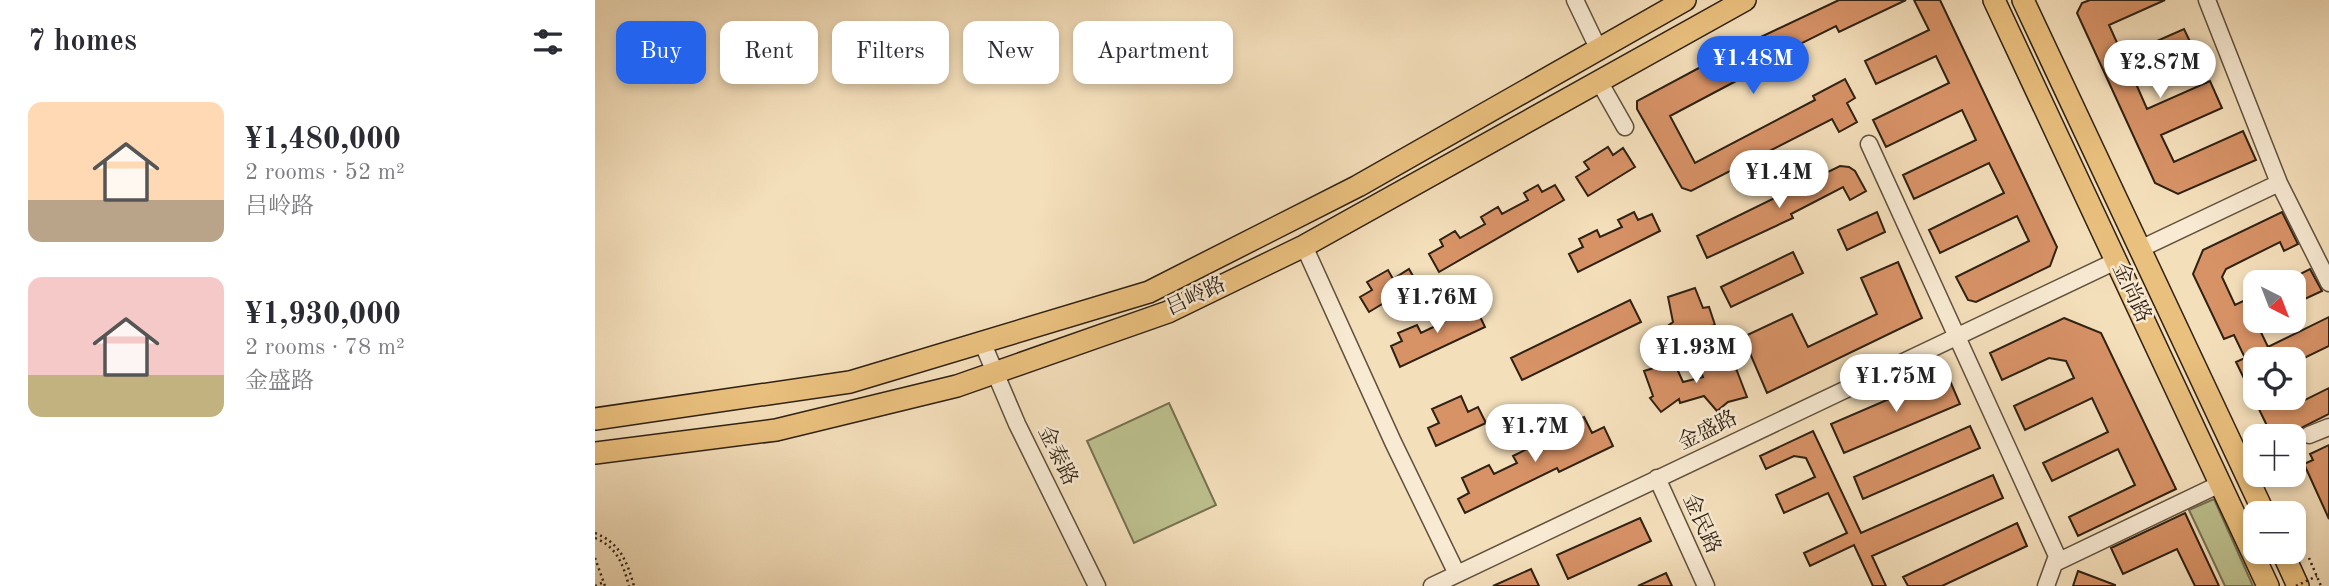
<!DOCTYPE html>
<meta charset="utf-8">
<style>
body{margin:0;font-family:"Old Standard TT","Noto Serif SC",serif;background:#f2f2f3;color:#2b2b33;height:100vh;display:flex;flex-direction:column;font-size:26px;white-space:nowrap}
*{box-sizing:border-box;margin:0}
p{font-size:23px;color:#7c7c81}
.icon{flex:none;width:38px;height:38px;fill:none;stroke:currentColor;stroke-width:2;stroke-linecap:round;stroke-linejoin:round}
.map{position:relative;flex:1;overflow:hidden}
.sheet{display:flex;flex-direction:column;background:#fff;width:595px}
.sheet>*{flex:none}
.banner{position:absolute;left:21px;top:21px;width:665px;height:63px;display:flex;gap:14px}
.needle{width:46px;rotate:138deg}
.buttons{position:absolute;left:1648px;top:270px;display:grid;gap:14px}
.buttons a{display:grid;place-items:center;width:63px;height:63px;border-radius:14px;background:#fff;box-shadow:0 4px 10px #0003;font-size:35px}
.price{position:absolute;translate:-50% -60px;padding:0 16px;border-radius:24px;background:#fff;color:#222;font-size:23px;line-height:46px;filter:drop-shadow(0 2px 4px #0008)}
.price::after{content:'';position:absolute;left:50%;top:42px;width:21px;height:16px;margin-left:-10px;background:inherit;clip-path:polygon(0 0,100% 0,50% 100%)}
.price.selected{background:#2563eb;color:#fff}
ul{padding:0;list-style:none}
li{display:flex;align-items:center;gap:21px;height:175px;padding:0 28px}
li span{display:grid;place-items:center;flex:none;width:196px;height:140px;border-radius:14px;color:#555}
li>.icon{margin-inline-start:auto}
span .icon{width:84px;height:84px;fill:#fffc;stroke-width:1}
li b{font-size:30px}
h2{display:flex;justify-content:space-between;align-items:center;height:84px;padding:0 28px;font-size:30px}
.chip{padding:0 24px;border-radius:14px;background:#fff;box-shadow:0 4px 10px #0003;font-size:24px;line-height:63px}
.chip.selected{background:#2563eb;color:#fff}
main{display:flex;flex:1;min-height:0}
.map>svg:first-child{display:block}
</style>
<main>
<section class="sheet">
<h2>7 homes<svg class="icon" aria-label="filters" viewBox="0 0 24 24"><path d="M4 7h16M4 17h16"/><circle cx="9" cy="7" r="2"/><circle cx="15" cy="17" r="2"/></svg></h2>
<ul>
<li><span style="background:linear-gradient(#ffd9b3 70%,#b9a48a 0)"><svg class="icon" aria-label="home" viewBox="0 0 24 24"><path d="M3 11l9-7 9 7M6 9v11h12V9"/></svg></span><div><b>¥1,480,000</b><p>2 rooms · 52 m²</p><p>吕岭路</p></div></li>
<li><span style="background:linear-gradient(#f6c9c9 70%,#c2b280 0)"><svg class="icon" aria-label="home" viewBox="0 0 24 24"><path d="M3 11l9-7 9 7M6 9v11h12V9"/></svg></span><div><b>¥1,930,000</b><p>2 rooms · 78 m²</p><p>金盛路</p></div></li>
</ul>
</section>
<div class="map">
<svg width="1734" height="586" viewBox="0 0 1734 586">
<rect width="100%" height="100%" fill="#f4dfbb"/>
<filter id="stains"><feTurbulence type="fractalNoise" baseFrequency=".00286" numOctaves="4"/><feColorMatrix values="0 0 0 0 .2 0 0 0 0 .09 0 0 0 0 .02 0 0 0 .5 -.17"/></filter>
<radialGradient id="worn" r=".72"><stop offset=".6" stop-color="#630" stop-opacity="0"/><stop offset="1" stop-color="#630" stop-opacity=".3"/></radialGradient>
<path fill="#bdc18f" stroke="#767151" stroke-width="2" d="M574 403 621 505 539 543 492 441Z
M1619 499 1658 586H1630L1594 510Z"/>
<path fill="#d79266" stroke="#2f2113" stroke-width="2" d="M1244 0H1311L1244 32 1241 26 1141 76 1143 80 1075 116 1100 163 1220 100 1218 96 1250 79 1260 98 1252 103 1262 122 1244 132 1237 119 1096 191 1087 188 1042 109V101L1130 54Z
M1319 0H1345L1462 247 1455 266 1381 302 1373 300 1361 277 1434 241 1422 216 1345 253 1334 230 1409 193 1394 163 1319 199 1308 175 1381 140 1367 110 1291 147 1278 120 1354 83 1341 56 1281 84 1270 61 1334 30Z
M1495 0H1570L1514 25 1528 56 1589 29 1599 50 1538 77 1552 109 1615 81 1627 108 1566 135 1579 162 1648 131 1661 160 1583 194 1560 183 1482 13 1487 3Z
M1013 147 1018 155 1028 148 1040 167 993 196 981 177 994 169 989 162Z
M1245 166 1254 167 1260 171 1271 191 1255 200 1248 187 1196 214 1198 218 1112 258 1102 236Z
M943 185 947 192 960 185 969 200 844 272 834 254 848 246 845 240 860 231 865 238 890 224 886 217 903 207 907 214 933 200 929 193Z
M1039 212 1043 220 1057 214 1065 231 983 272 974 254 988 247 984 239 1002 230 1005 237 1027 227 1023 220Z
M1282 212 1290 232 1252 250 1243 230Z
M1687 212 1703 244 1689 251 1685 242 1631 269 1627 277 1640 305 1661 295V322L1673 347 1734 317V346L1699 363V359H1661V397H1688L1694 408 1734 388V414L1690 436H1677L1641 362 1650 358 1639 335 1629 339 1598 274 1608 250Z
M1198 252 1208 273 1136 307 1126 287Z
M1303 262 1327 318 1172 393 1148 337 1197 314 1213 347 1282 314 1266 278Z
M814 269 822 283 774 312 765 297 777 290 772 282 793 270 798 279Z
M1715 269 1727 291 1699 304V277Z
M1100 288 1108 308 1114 307 1120 325 1098 330 1085 339 1074 325 1078 322 1073 297Z
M1035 300 1046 322 927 380 916 358Z
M865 304 869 314 881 308 890 327 805 367 796 346 807 341 803 333 822 325 826 333 849 322 845 313Z
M1469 318 1506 333 1581 489 1483 536 1474 517 1540 485 1523 449 1457 481 1448 463 1513 432 1497 398 1430 430 1419 406 1479 378 1471 361 1454 358 1407 380 1395 353Z
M1137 358 1152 397 1133 402 1122 411 1109 396 1085 403 1084 399 1066 412 1055 398 1058 396 1049 371 1079 362 1088 382 1108 377 1105 369Z
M1352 374 1365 404 1249 453 1236 424Z
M866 396 873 412 883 407 891 423 841 446 833 428 844 423 837 409Z
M989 417 997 433 1009 427 1018 446 964 472 962 468 870 513 863 499 874 493 867 478 894 465 899 474 922 463 918 456 940 445 943 452 966 441 961 431Z
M1375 426 1385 448 1268 499 1259 477Z
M1218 431 1266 533 1398 475 1408 498 1277 556 1291 586H1278L1259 545 1215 566 1209 553 1252 533 1233 493 1189 513 1181 495 1220 477 1211 458 1199 456 1171 469 1165 456Z
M1734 445V519L1709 464 1718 460 1715 454Z
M1590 513 1624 586H1600L1582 549 1528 574 1516 548Z
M1045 518 1056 541 973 579 962 555Z
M1422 523 1432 546 1347 586H1313L1308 577Z
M936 569 944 586H898Z
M1483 571 1520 585V586H1478Z
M1071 573 1077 586H1043Z"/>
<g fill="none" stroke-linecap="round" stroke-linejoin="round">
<g stroke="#60503d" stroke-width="19">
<path id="minor" d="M980 0 1003 48
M1612 0 1684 183 1734 283
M1005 83 1030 127
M1274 144 1462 556 1451 586
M709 246 798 442 862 574
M1545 249 1684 183
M388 344 422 424 502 586
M1714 435 1734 427
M1062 478 1111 586
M1460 563 1625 484
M837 586 1521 261"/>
</g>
<g stroke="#2f2113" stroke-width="24">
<path id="major" d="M1399 0 1673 586
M1428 0 1669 513
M0 419 255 382 554 292 763 186 1090 0
M0 453 181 430 362 386 573 312 709 246 1150 0
M1687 551 1703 586"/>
</g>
<path stroke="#2f2113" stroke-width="2.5" stroke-dasharray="2 3.5" stroke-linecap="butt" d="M0 533C25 543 32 561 39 586
M0 538C22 547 28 564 34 586
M0 558 10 586
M1714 558 1726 586
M0 586 9 582"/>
<use href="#minor" stroke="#f8ead3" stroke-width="16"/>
<use href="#major" stroke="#eac07e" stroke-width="21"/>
<path stroke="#2f2113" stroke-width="2.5" stroke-dasharray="2 3.5" stroke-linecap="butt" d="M1701 586 1722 576"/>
</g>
<g text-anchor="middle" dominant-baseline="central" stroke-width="5" stroke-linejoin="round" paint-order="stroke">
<g font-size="21" fill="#2f2113" stroke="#f8ead3">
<text transform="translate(1536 293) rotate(65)">金尚路</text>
<text transform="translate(601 297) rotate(-25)">吕岭路</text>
<text transform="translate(1113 431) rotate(-26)">金盛路</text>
<text transform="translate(462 456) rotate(64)">金泰路</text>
<text transform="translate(1106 524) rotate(66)">金民路</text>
</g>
</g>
<rect width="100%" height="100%" filter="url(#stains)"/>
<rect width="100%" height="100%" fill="url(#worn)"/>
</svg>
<div class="buttons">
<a><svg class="needle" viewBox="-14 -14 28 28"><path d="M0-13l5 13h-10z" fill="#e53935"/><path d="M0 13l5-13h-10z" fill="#7c7c81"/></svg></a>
<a><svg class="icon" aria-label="locate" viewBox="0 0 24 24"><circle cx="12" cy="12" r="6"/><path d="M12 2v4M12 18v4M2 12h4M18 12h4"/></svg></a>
<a>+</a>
<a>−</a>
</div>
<b class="price selected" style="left:1158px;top:96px">¥1.48M</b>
<b class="price" style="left:1565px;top:100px">¥2.87M</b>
<b class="price" style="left:1184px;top:210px">¥1.4M</b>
<b class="price" style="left:842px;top:335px">¥1.76M</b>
<b class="price" style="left:1101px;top:385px">¥1.93M</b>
<b class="price" style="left:1301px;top:414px">¥1.75M</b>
<b class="price" style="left:940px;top:464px">¥1.7M</b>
<div class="banner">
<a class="chip selected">Buy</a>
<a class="chip">Rent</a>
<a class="chip">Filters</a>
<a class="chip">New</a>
<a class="chip">Apartment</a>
</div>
</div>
</main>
